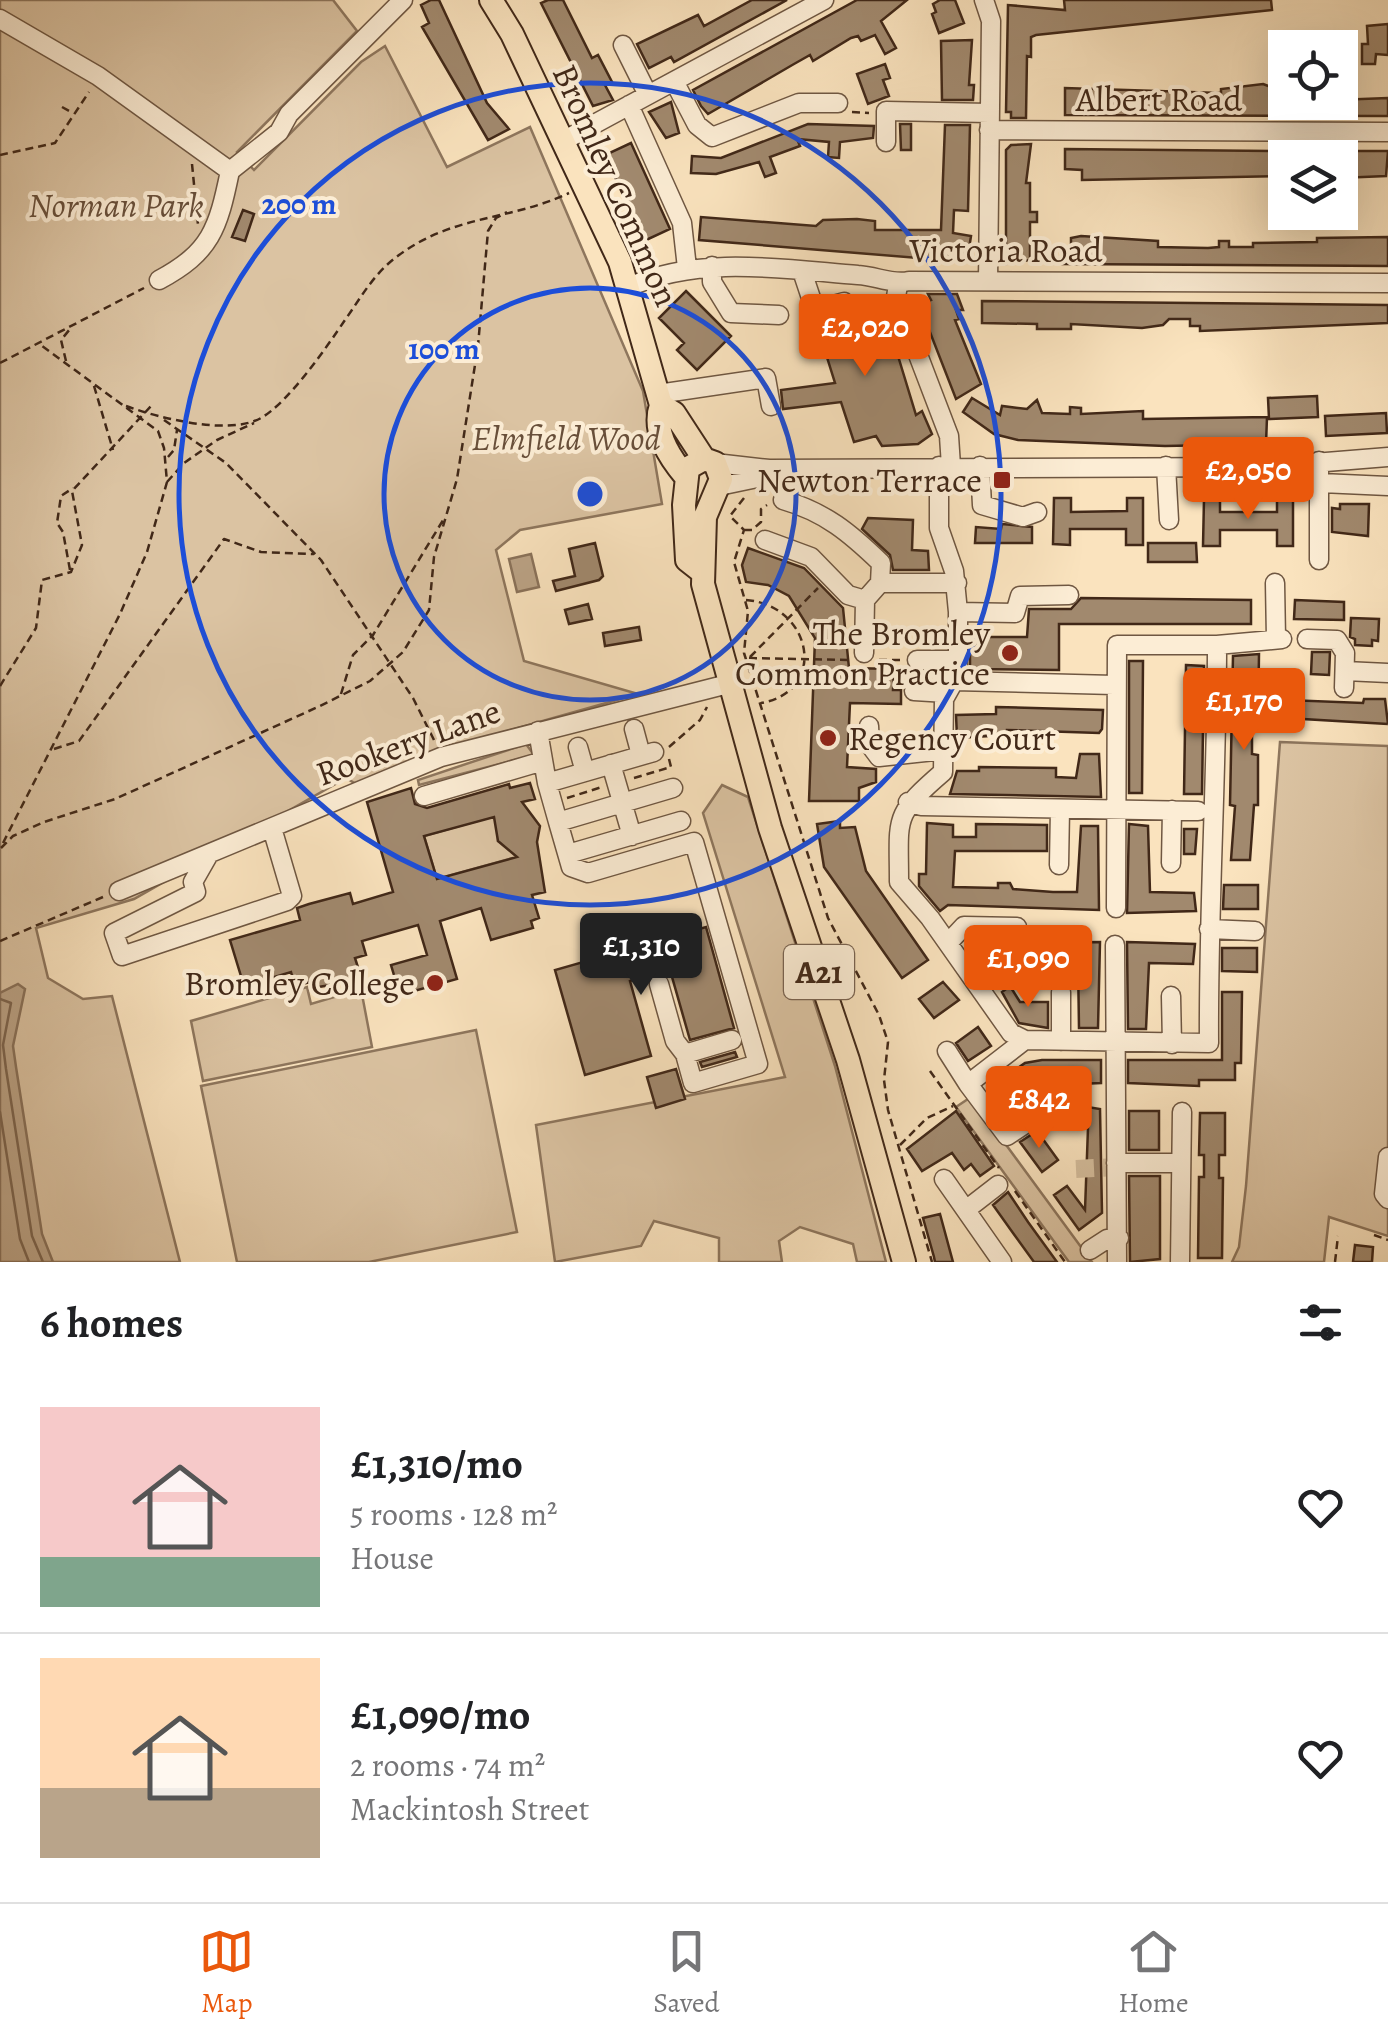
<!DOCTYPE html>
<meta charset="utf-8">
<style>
body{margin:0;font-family:Alegreya,serif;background:#f2f2f2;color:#202124;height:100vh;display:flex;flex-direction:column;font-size:38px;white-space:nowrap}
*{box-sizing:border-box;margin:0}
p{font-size:32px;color:#757577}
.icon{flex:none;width:55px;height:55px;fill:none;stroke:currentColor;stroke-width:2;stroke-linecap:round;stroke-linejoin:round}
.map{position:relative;height:1262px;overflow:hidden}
.side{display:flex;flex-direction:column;background:#fff;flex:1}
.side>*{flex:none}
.buttons{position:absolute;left:1268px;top:30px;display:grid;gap:20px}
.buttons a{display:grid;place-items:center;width:90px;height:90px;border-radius:0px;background:#fff;box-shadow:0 10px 40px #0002;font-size:50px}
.price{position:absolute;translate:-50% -85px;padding:0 22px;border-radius:10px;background:#ea580c;color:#fff;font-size:32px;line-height:65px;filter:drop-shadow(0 2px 5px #0008)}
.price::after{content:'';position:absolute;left:50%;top:60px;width:30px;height:22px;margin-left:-15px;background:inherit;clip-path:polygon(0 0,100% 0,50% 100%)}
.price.current{background:#222;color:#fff}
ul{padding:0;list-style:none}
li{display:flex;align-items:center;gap:30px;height:250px;padding:0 40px}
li+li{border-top:2px solid #e0e0e0}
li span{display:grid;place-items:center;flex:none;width:280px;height:200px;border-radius:0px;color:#555}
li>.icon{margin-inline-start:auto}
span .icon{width:120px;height:120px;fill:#fffc;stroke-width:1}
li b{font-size:42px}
h2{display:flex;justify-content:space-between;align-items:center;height:120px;padding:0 40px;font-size:42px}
.tabs{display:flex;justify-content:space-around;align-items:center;height:140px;border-top:2px solid #e0e0e0;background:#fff;font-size:28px;color:#757577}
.tabs a{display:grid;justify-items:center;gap:5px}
.tabs .current{color:#ea580c}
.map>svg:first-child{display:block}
</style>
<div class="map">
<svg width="1388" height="1262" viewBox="0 0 1388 1262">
<rect width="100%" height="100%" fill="#fae3be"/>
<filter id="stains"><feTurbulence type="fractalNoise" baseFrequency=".002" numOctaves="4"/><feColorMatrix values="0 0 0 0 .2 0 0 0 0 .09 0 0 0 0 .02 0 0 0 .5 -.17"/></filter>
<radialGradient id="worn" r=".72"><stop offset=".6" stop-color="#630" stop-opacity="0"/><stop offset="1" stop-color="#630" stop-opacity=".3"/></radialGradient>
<path fill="#dbc3a2" stroke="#8e765d" stroke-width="2.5" d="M0 0H333L357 31 237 152 254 170 361 62 385 46 447 167 530 127 643 391 662 504 520 530 496 550 524 661 638 694 476 740 366 790 346 778 134 899 36 928 48 978 83 999 112 996 180 1262H0Z
M1280 742 1388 746V1236L1329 1217 1324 1262H1232L1239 1247 1246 1186Z
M526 744 534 755 419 785 418 780Z
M722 785 748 797 835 1066 886 1262H857L853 1244 800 1227 779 1241 782 1262H719V1238L654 1221 641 1246 555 1262 536 1125 785 1077 703 813Z
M498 815V841L524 855 437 879 424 836Z
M307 987 311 1004 361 989 372 1047 203 1081 191 1021Z
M476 1030 517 1232 369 1262H237L201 1086Z
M971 1097 1092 1262H1069L956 1107Z"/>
<path fill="#bba386" stroke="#8a725a" stroke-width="2.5" d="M531 554 539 587 517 592 509 559Z
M18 984 25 989 13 1046 16 1067 42 1234 53 1262H0V993Z"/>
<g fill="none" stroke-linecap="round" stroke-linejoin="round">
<path stroke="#7e664f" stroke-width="2.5" d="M0 999 11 1003 3 1045 6 1069 32 1236 43 1262
M0 1112 20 1239 29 1262"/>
</g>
<path fill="#a1896e" stroke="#412818" stroke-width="2.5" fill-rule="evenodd" d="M431 0H439L487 103 509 129 488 140 422 27 429 23 421 5Z
M548 0H563L592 58 598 55 612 82 605 85 613 100 593 106 541 3Z
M752 0H787L674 62 671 57 649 68 637 44 698 15 704 26Z
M857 0H907L881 21 896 48 885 54 875 35 861 41 858 36 851 38 813 61 810 55 794 64 708 114 701 106 693 90Z
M940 0H955L964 23 939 33 932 14 936 12 933 4Z
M1064 0H1271L1272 10 1036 35 1031 37V57L1027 56 1026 118H1011V112H1006L1008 5 1065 10Z
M1388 24V55L1376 54 1375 64H1362V44H1368L1367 26Z
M972 40 969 85H974L973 100H942L941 41Z
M885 64 890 78 883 80 889 96 868 104 857 74Z
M1263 84 1271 87V96H1285V102L1388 98V116L1065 115V88L1221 93V89Z
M671 102 679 133 666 138 649 112Z
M808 124 874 126 873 138 840 142 839 158 828 157 829 142 797 139 800 146 770 157 776 173 765 177 759 162 716 174 691 173 692 156 721 158Z
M900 124H911V150H901Z
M945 125H970L968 211 954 210 953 233 971 236 967 262 699 240 701 217 816 226 823 220 857 219 875 221V230H941Z
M631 143 670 229 644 241 605 155Z
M1031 144 1026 183H1030V212H1037V222H1030V260L1006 264V150L1011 145Z
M1065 149 1285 151V176L1082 180V170L1065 169Z
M1340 151H1388L1386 176 1340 178Z
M243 210 254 214 245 241 232 237Z
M1081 236 1158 241V247L1208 248 1219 247V241H1229V247H1253V243L1317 242V238L1388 237V266L1062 264V247H1071V238Z
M686 291 731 336 697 370 677 350 684 343 659 318Z
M928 294H957L963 310H956L959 319 955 320 981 384 956 399 919 304 931 300Z
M881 300 916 415 922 411 932 434 918 444 882 446 876 436 854 442 841 402 783 409 781 390 835 383 816 322Z
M982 301 1388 305V323L1200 331V326H1190V319H1169L1163 325 1142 328 1071 324V329H1037V324L982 323Z
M1317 396 1318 417 1269 419 1268 398Z
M972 398 1000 415 1002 406 1027 409 1037 400 1042 413 1070 414V407L1081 408V414L1143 411V419L1267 417 1266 444 1165 446 1018 440 994 434 963 412Z
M1386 413 1387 433 1326 436 1325 416Z
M1277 497 1293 498V546H1277V530H1220V546H1203L1204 499H1220V512H1277Z
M1054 498H1071V512L1127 511V498H1143V545H1126V529H1070V545L1053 544Z
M1340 504H1369L1368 536 1332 532V508L1340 509Z
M868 518 913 520 912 550 928 551 929 570H893L890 555 862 529Z
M1002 524 1032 527V543H975L976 527 1001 529Z
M595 543 603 576 599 580 556 591 553 581 575 576 569 549Z
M1148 543H1196L1197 562H1148Z
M748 548 804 568 843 608 849 668 894 669 893 690H901V704L850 703 847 767 876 769V782L859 788V801H809L815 638 789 596 768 585 746 582 742 565Z
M1081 598 1251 600V624H1059V670L970 669V637H1027L1029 609H1071Z
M1295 600 1344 602V620L1294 619Z
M588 604 592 619 569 624 565 610Z
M1351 618 1379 619 1378 641 1372 640V646L1355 645V639L1350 637Z
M639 627 641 640 605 646 603 633Z
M1312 652H1330L1329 675 1311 674Z
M1259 654 1258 721H1252V754L1258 755V805H1254L1250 860H1231L1235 806 1230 805 1233 656Z
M1129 661H1143L1142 793H1129Z
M1186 665 1204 666 1202 794H1184Z
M1364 699H1385L1388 724 1286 718 1287 700 1363 703Z
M996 707 1103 710 1102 729 1099 733 1007 730V735L957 738 956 715 996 714Z
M1080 754H1099L1101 797 950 794 957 771H979V767L1056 768V777L1076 778Z
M530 783 535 799 522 802 540 826 537 842 545 892 532 895 539 918 531 921 533 928 491 940 481 908 440 921 457 979 400 995 391 965 427 955 418 925 362 941 366 955 355 958 362 980 312 988 310 982 295 986 291 972 244 986 230 940 300 920 297 908 309 904 350 893 353 904 393 892 367 802 411 788 415 804 427 808 509 784 510 788ZM494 817 498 841 517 857 437 879 424 836Z
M840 821V828L855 827 866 871 928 960 902 978 824 867 817 824Z
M927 823 953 825V837H976V824L1047 825V851H955L953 887 998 888V883H1010L1013 889 1053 892H1077L1081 826H1098L1099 910 948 905 940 911 919 886V874H926Z
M1129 824 1148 826 1150 892 1194 893 1196 911 1127 913Z
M1184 829H1197L1195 854H1184Z
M1224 885H1258V909H1223Z
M706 927 734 1028 690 1040 670 970 655 972 630 981 651 1056 585 1075 555 970Z
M1100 942 1098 1028H1079L1078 962H1025L1013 963 1014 969H981L972 957 973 944Z
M1127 942 1195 944 1193 964 1149 963 1146 1029H1128Z
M1222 948H1257V972L1222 971Z
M943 982 959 1000 934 1018 919 999Z
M1010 986 1020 1002H1048V1028L1019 1023 1002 992Z
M1222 992H1242L1241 1063H1235V1080H1199V1086L1128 1083V1060H1222Z
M978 1027 991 1046 968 1061 956 1043Z
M735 1052 737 1057 702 1067 700 1062Z
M1042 1060H1101V1083L1030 1086 999 1105 988 1090 991 1087 1025 1063Z
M676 1069 685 1099 656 1108 647 1077Z
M1075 1105 1100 1109 1102 1213 1079 1230 1054 1195 1067 1186 1085 1210 1088 1128 1074 1127Z
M956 1111 994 1166 980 1176 971 1164 964 1170 952 1153 922 1171 907 1149Z
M1129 1111H1159V1150H1129Z
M1200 1113H1225V1155H1219V1178H1223L1222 1258H1198L1199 1177H1204V1155H1199Z
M1037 1131 1058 1160 1042 1172 1020 1142Z
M1129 1176H1160V1259L1130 1262Z
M1008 1192 1028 1222 1057 1262H1034L1013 1233 993 1205Z
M940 1214 953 1262H935L934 1257 923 1218Z
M1355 1245 1373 1247 1372 1262H1353Z"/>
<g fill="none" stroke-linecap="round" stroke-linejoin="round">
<path stroke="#d5be9d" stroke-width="18" stroke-dasharray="18 9" stroke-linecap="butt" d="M1076 1169 1116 1167"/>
<g stroke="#6f5742" stroke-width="21">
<path id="minor" d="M984 0 991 21 988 281
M0 19 98 76 230 171 279 132 289 114 403 0
M623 45 648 95
M674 81 697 125 712 137 799 103H838
M629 105 682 223 687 268
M989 130 1388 132
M563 141 824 0
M886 142V111L989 113
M712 266V282L731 313 779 315
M802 271 815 310 844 302
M159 280C211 252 218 229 230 171
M898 285 896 297 949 436 951 466
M629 287C699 255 783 269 858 275 876 276 893 285 909 281L1388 283
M658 394 766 378 771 406
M715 463 769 469 1265 467 1388 457
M939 466V528L954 571 958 612V674L944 699 943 772C892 816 899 817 899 882L930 918 1011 1033 1025 1040 1209 1043C1208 909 1217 778 1217 645H1117L1116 908
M980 466 982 505 1023 517 1037 512
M1166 466 1169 520
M1321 483 1388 486
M719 486 762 477 769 469
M783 500C825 512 850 533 881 563L880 583 865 600 864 653
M765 540 811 557 848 595 865 600
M1319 560V461
M880 583H957
M1275 583 1276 639
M958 612 1015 613 1020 596 1069 595
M1307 639 1337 640 1345 653 1344 688
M1217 645 1282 639
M917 660H958
M1345 671 1388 673
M954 681 1114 685
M914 691 947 693
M869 726 870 745 879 757 944 750
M634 729 641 755
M538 731 547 783 654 752
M578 747 585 772
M611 764 632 836
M547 783 558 822
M673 788 558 822 571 867 588 873 694 842 758 1064 693 1083 685 1054 732 1040
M424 796 543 761
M908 802 921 806 1198 811
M209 854 193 882 196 892 114 933 122 956 287 901 292 896 272 828
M568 854 681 821
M1171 863 1172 810
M1059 865 1060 809
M119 891 441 757 728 684
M1209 929 1255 931
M948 943 964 926 1017 927
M1115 945 1117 1262
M659 984 675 1041 685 1054
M1171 996 1172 1044
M1025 1040 968 1084 1007 1136 1045 1111
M1061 1041V992
M947 1051 968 1084
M1388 1157 1384 1194 1388 1199
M1116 1163H1181
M944 1179 1002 1262
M967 1209 998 1185
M1090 1250 1107 1239 1119 1238
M1180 1262 1182 1112"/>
</g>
<g stroke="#412818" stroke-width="26">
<path id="major" d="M491 0 512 34 620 262 661 405C652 431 669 457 686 477
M661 405 674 413 704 459
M701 571 687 560 684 505 688 468 704 459 715 463 721 479 705 517 703 584 770 828 848 1060 904 1262"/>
</g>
<path stroke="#412818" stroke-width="2.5" stroke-dasharray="8 5" stroke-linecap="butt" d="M62 107 71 112
M852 112 869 113
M0 155 55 143 89 92
M192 164 198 225
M66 361 61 340 70 329
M0 363 144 288
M94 386 113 450
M126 406C159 418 229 436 261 418 289 402 326 348 345 320 362 296 374 273 399 255 455 214 510 221 569 193
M164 420 226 463 321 560 413 698 435 742
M168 457 174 450 177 430
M167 482 184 463 217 440 254 423
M744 498 730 516 744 530 734 562 748 611 744 653 828 918 879 1015 888 1042 884 1080 888 1110 932 1262
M744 530H752L761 522V509L767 505
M70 570 63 532 57 523 61 496 73 488
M746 600C812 605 829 691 761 703
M750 657 818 588
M749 658 851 660
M879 660H901
M0 686 36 628 42 580 71 572 82 545 72 491 152 405
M341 694 353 655 373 635 445 517
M669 747 700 720 707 707
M54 749 79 741 224 539 261 552 314 554
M634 778 671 767 669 759
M567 798 602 787
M3 843 120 614 147 552 167 482 164 448 158 431 38 343
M1 848 13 836 44 822 115 799 320 706 370 681 403 652 429 610 434 557 457 479 478 346 488 231 496 218 507 212
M0 941 103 897
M930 1071 999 1168
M900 1145 927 1118 953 1106
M1015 1191 1065 1262
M1374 1235 1388 1240
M1335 1262 1338 1236"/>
<use href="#minor" stroke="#fcedd5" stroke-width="18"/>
<use href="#major" stroke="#fae3be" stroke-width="22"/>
</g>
<g fill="none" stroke="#1d4ed8" stroke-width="5">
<circle cx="590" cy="494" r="206"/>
<circle cx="590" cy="494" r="411"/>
</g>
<g fill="#8f2418" stroke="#fcedd5" stroke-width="4">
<rect x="992" y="470" width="20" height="20" rx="5"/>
<circle cx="1010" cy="653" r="10"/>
<circle cx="828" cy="738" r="10"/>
<circle cx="435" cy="983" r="10"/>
</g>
<g text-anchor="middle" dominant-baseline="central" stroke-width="8" stroke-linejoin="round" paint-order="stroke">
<rect fill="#fcedd5" stroke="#796351" stroke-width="2.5" x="784" y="945" width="70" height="54" rx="8"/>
<g font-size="32" font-weight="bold" fill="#412818">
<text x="819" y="972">A21</text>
</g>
<g font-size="35" fill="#412818" stroke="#fcedd5">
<text x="1159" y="99">Albert Road</text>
<text transform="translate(616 185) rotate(66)">Bromley Common</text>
<text x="1006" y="250">Victoria Road</text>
<text transform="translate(408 742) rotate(-20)">Rookery Lane</text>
</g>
<g font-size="35" font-style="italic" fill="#684f3a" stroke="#fcedd5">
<text x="116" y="205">Norman Park</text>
<text x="566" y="438">Elmfield Wood</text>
</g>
<g font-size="35" fill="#412818" stroke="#fcedd5" text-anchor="end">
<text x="982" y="480">Newton Terrace</text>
<text x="990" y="633">The Bromley<tspan x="990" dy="40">Common Practice</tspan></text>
<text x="848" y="738" text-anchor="start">Regency Court</text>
<text x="415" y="983">Bromley College</text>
</g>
</g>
<circle cx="590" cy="494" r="15" fill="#1d4ed8" stroke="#fcedd5" stroke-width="5"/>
<g font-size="30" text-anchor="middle" font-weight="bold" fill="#1d4ed8" stroke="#fcedd5" stroke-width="8" stroke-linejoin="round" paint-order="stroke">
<text x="299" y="214">200 m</text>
<text x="444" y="359">100 m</text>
</g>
<rect width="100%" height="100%" filter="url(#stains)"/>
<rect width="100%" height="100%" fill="url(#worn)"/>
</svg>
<div class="buttons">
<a><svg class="icon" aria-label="locate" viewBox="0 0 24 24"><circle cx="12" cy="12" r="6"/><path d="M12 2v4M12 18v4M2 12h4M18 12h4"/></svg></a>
<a><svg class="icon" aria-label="layers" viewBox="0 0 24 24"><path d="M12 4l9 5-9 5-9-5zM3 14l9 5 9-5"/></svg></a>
</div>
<b class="price" style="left:865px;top:379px">£2,020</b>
<b class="price" style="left:1248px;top:522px">£2,050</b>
<b class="price" style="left:1244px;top:753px">£1,170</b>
<b class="price current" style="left:641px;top:998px">£1,310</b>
<b class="price" style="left:1028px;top:1010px">£1,090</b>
<b class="price" style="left:1039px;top:1151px">£842</b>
</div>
<section class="side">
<h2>6 homes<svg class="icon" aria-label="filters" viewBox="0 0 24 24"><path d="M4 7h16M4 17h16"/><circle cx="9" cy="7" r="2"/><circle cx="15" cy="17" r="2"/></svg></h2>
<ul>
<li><span style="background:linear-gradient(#f6c9c9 75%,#7fa58c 0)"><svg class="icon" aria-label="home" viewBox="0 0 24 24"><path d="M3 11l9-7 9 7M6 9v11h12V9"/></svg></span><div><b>£1,310/mo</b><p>5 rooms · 128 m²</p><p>House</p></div><svg class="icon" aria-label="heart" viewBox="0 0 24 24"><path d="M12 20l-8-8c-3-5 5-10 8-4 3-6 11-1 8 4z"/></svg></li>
<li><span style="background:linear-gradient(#ffd9b3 65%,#b9a48a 0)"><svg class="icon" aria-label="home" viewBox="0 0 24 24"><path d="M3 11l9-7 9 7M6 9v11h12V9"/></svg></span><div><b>£1,090/mo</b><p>2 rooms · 74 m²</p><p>Mackintosh Street</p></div><svg class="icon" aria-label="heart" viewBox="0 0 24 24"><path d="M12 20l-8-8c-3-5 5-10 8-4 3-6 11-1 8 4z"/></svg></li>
</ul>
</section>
<nav class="tabs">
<a class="current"><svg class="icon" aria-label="map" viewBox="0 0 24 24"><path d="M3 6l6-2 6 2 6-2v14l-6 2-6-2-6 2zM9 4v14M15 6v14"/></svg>Map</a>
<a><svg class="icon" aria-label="saved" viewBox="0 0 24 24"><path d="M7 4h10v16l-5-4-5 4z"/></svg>Saved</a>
<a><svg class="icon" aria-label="home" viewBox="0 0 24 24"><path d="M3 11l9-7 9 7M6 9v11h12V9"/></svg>Home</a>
</nav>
